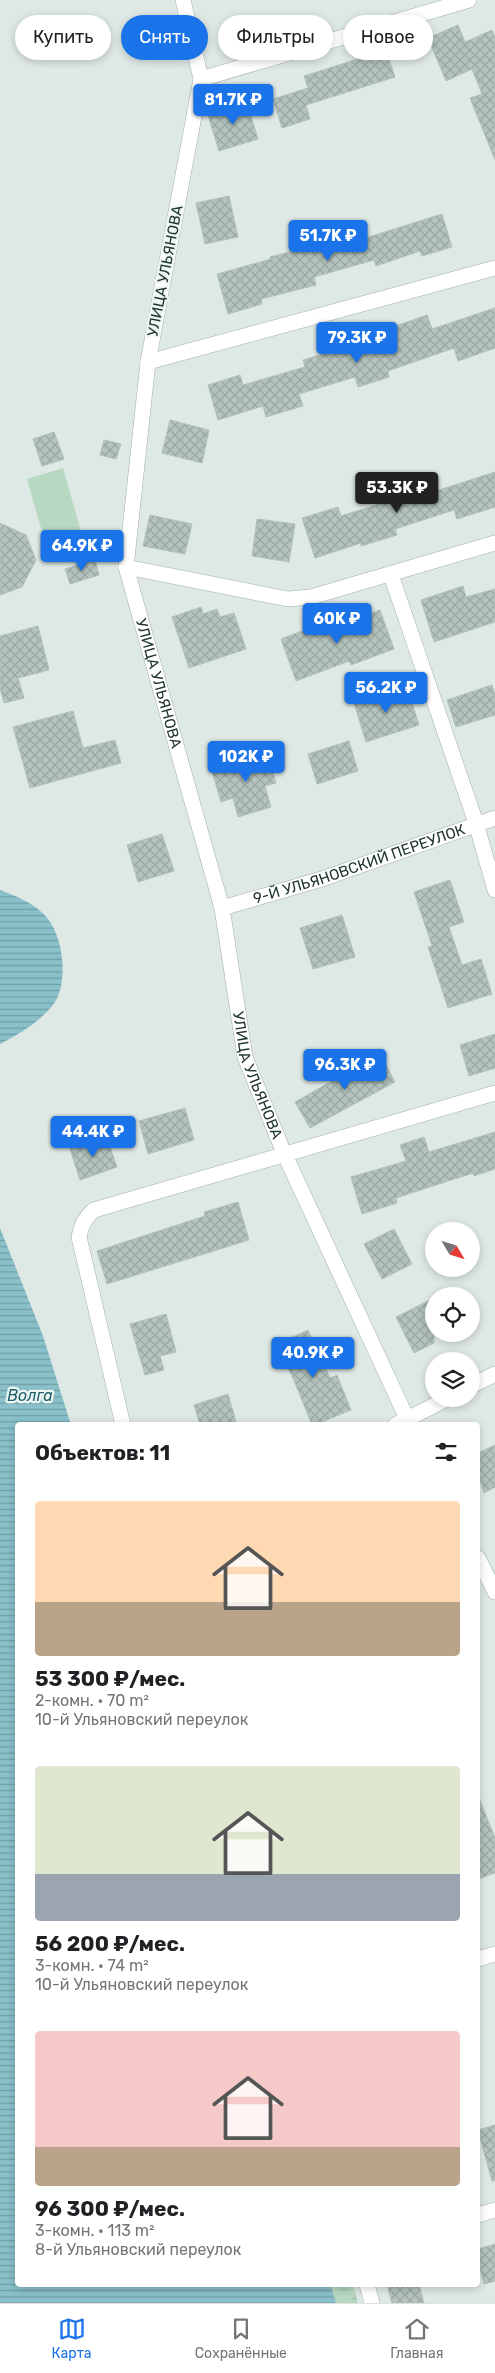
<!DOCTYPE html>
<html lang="ru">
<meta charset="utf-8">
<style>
body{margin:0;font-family:Rubik,sans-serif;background:#f2f2f2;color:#202124;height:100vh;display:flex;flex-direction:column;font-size:19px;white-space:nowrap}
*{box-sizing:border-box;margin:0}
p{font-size:16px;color:#757577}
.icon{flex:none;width:28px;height:28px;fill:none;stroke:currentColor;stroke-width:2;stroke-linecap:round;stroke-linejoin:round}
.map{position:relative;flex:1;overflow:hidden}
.sheet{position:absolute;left:15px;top:1422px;width:465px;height:865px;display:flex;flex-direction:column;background:#fff;border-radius:5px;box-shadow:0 2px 8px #0003}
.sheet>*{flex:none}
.hud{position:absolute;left:15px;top:15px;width:465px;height:45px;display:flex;gap:10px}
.needle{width:32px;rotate:128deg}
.buttons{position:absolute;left:425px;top:1222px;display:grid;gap:10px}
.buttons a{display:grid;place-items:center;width:55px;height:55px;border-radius:50%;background:#fff;box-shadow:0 2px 8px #0003;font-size:25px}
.price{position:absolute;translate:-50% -42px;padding:0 11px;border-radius:5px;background:#1a73e8;color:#fff;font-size:16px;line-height:32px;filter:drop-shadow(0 1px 2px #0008)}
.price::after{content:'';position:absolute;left:50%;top:30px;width:15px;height:11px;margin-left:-8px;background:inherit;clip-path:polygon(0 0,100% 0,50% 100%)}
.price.on{background:#222;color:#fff}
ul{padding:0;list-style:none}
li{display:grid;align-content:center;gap:10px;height:265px;padding:0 20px}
li span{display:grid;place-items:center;height:155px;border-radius:5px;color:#555}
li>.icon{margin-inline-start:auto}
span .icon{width:90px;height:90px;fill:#fffc;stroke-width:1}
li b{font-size:21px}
h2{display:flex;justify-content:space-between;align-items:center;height:60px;padding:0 20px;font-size:21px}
.chip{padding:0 18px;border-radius:22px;background:#fff;box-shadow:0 2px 8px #0003;font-size:18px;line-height:45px}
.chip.on{background:#1a73e8;color:#fff}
.dock{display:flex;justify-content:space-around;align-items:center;height:70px;border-top:1px solid #e0e0e0;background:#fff;font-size:14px;color:#757577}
.dock a{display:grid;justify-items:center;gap:2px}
.dock .on{color:#1a73e8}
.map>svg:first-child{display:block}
</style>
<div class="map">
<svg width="495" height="2303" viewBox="0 0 495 2303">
<defs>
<pattern id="wetland-marsh" width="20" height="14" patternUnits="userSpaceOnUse" patternTransform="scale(1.25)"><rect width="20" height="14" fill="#b8d9c1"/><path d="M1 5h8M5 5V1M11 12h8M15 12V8" fill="none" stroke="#9ebba6"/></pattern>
<pattern id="water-rules" width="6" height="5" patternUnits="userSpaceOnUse" patternTransform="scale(1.25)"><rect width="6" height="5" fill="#89c0ca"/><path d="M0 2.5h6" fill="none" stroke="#709da5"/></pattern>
<pattern id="building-cross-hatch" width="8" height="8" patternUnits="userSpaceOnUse" patternTransform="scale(1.25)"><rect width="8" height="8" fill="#b4c3bd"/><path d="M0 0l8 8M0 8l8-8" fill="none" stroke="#9aa8a3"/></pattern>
</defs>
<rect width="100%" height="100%" fill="#dee8e4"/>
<path fill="#b8d9c1" d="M63 468 86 549 50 560 27 479Z"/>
<path fill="url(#wetland-marsh)" d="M331 2285H353L358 2303H336Z"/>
<path fill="url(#water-rules)" d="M0 890C16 896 38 905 48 919 64 939 69 986 52 1006 38 1023 19 1034 0 1044Z
M0 1228 43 1336 71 1425H18V2285H331L336 2303H0Z"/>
<path fill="url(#building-cross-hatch)" stroke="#b1c1bb" d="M458 25 465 42 492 30 495 38V160L470 98 482 94 472 69 446 81 428 38Z
M386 50 395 77 306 105 310 119 282 128 273 99 308 88 304 76Z
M246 100 258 139 219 151 207 112Z
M229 196 238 237 205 244 196 203Z
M442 214 452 247 422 256 420 251 376 266 374 260 314 277 316 285 261 299 262 304 228 314 217 274 271 259 270 257 317 245 316 242 350 233 353 242Z
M495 308V348L458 361 454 348 388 371 389 377 358 387 355 377 299 394 303 406 266 417 263 406 218 420 208 385 240 375 243 385 305 367 303 360 395 333 393 327 427 315 432 329Z
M170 420 209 430 202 463 162 453Z
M54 432 64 459 42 466 33 439Z
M104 440 121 444 116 459 100 455Z
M495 472V507L457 519 454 510 395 529 397 535 361 546V543L315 558 302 518 338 507 341 516 399 498 398 493 433 481 436 491Z
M150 515 192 524 185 554 143 546Z
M257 519 295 524 289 562 252 556Z
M0 523 26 535 36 560 22 587 0 595Z
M95 560 99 575 70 584 65 569Z
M463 586 466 597 495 589V622L434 642 421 600Z
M201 607 203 614 217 609 220 617 234 613 246 649 189 668 172 617Z
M380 610 394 649 351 665 349 661 296 681 281 639 318 625 320 631Z
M38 626 49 670 18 678 24 698 4 703 0 688V636Z
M492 685 495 695V715L456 727 447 700Z
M407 686 419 725 366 742 354 703Z
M73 711 83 748 115 740 121 763 30 788 13 727Z
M349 741 358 771 317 784 308 754Z
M267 752 276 783 265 786 271 807 238 817 233 798 221 802 211 768Z
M162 834 174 871 138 882 127 845Z
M450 880 464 922 449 927 462 965 481 959 492 994 448 1008 428 947 432 946 414 892Z
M342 915 355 957 313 969 300 928Z
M495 1034V1068L469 1076 460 1045Z
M380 1054 395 1082 310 1128 295 1102Z
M185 1108 194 1140 148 1154 139 1121Z
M495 1132V1169L474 1176 473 1173 396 1198 397 1203 362 1214 351 1177 406 1161 400 1145 424 1137 429 1152Z
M106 1136 117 1167 80 1180 70 1149Z
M238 1202 249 1240 107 1284 97 1251 205 1216 204 1212Z
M394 1229 412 1264 382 1279 364 1244Z
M434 1298V1343L414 1353 396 1317Z
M166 1314 176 1352 160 1356 164 1370 145 1375 130 1324Z
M308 1330 330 1378 337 1375 351 1410 314 1425H312L293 1378 276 1345Z
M228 1394 237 1425H200L194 1405Z
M495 1445V1487L484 1493 478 1474V1453Z
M478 1795 495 1838V1873L478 1879Z
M495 2125V2181H492L478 2130Z
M495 2244V2281L484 2284 478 2261V2249Z
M387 2285H419L424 2303H392Z"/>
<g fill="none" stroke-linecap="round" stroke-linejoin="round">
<g stroke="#a2afab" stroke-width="16">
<g id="street">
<path id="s1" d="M183 0 201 79 148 362 126 567 222 908 245 1057 284 1153 410 1425"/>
<path d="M201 79 469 0"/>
<path d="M148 362 495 268"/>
<path d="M126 567 288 599 311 597 495 543"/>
<path d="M391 575 476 823 495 890"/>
<path id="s2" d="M222 908 322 879 495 818"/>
<path d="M471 1386 495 1374"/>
<path d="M123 1425 79 1237C81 1225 85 1217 94 1210L495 1093"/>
<path d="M395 1425 447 1399"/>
<path d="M478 1558 495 1592"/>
<path d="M478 1959 495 1954"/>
<path d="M478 2215 495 2210"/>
<path d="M367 2285 372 2303"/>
</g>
</g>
<use href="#street" stroke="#fff" stroke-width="15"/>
</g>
<g text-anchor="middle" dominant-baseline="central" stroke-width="4.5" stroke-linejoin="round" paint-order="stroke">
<g font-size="15" fill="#213731" stroke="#eef6f2">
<text transform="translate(165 271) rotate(-79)">УЛИЦА УЛЬЯНОВА</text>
<text stroke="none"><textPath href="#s1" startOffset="696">УЛИЦА УЛЬЯНОВА</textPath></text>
<text stroke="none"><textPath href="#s2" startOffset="144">9-Й УЛЬЯНОВСКИЙ ПЕРЕУЛОК</textPath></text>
<text stroke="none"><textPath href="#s1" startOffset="1101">УЛИЦА УЛЬЯНОВА</textPath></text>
</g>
<g font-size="16" font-style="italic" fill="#20606e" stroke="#eef6f2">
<text x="30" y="1395">Волга</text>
</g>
</g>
</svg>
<div class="buttons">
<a><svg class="needle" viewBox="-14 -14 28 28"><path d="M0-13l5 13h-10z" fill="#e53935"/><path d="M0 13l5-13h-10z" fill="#757577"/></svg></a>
<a><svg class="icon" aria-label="locate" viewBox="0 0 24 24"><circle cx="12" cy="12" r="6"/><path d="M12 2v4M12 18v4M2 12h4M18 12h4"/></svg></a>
<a><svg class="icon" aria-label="layers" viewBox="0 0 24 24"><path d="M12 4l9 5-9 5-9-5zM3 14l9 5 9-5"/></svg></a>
</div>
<b class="price" style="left:233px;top:126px">81.7K ₽</b>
<b class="price" style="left:328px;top:262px">51.7K ₽</b>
<b class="price" style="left:357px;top:364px">79.3K ₽</b>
<b class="price on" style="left:397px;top:514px">53.3K ₽</b>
<b class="price" style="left:82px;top:572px">64.9K ₽</b>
<b class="price" style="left:337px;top:645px">60K ₽</b>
<b class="price" style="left:386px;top:714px">56.2K ₽</b>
<b class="price" style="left:246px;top:783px">102K ₽</b>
<b class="price" style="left:345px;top:1091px">96.3K ₽</b>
<b class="price" style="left:93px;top:1158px">44.4K ₽</b>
<b class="price" style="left:313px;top:1379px">40.9K ₽</b>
<div class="hud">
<a class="chip">Купить</a>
<a class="chip on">Снять</a>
<a class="chip">Фильтры</a>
<a class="chip">Новое</a>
</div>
<section class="sheet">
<h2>Объектов: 11<svg class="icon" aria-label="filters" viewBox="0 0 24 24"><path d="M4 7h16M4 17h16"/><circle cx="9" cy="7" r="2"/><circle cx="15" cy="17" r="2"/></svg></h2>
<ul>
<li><span style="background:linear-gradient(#ffd9b3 65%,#b9a48a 0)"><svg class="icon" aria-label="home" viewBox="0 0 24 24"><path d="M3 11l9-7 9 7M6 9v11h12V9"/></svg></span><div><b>53 300 ₽/мес.</b><p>2-комн. · 70 m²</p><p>10-й Ульяновский переулок</p></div></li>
<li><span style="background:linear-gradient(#dfe7d0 70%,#9aa5b1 0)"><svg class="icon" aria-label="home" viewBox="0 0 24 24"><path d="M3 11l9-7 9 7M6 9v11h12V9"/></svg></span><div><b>56 200 ₽/мес.</b><p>3-комн. · 74 m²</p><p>10-й Ульяновский переулок</p></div></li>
<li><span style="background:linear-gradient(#f6c9c9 75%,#b9a48a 0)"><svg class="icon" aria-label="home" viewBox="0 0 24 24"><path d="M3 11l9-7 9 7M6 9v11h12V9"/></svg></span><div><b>96 300 ₽/мес.</b><p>3-комн. · 113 m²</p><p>8-й Ульяновский переулок</p></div></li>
</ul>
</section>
</div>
<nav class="dock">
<a class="on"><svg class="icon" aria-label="map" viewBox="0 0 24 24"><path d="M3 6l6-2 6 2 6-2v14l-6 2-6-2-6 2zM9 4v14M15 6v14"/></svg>Карта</a>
<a><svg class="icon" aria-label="saved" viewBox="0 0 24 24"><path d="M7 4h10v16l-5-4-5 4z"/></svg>Сохранённые</a>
<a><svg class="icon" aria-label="home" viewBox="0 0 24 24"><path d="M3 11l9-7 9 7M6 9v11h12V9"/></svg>Главная</a>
</nav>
